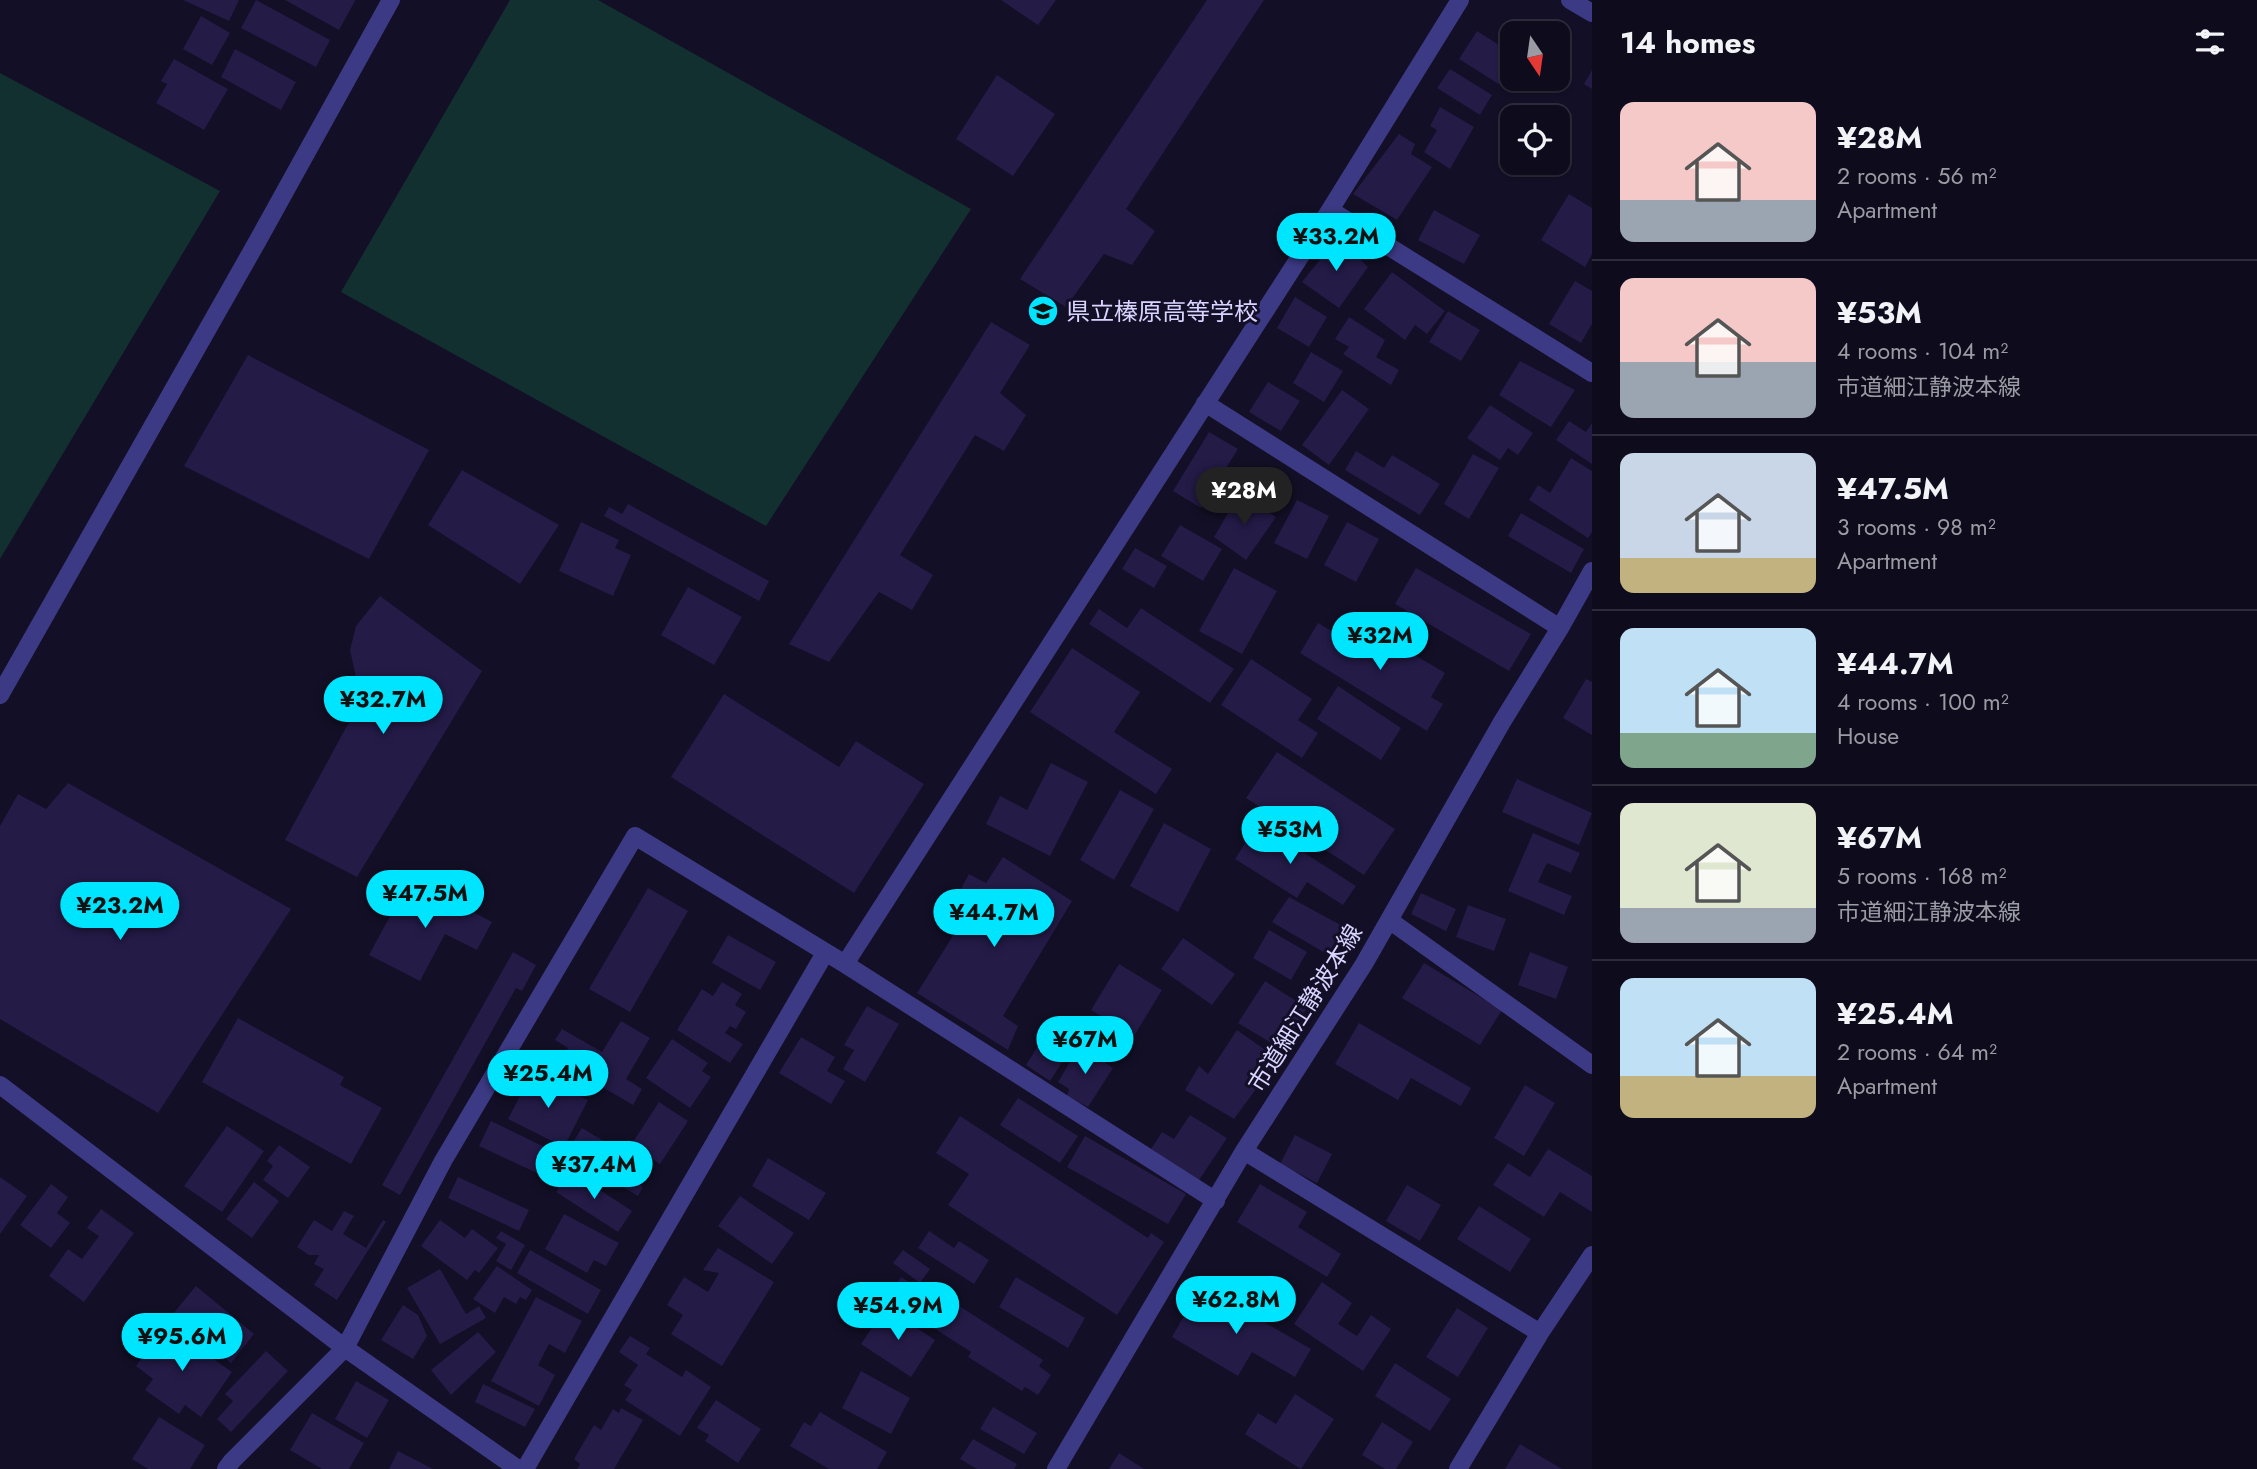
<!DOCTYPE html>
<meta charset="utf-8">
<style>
body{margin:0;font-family:Jost,"Noto Sans JP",sans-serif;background:#171425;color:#f1f3f6;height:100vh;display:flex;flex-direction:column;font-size:26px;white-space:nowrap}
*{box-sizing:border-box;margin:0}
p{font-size:23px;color:#9b9ba3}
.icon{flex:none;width:38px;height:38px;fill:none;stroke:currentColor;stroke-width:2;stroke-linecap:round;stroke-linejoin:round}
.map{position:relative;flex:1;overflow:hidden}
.drawer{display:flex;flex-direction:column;background:#0e0b1c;width:665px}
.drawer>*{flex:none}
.needle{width:46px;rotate:167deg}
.buttons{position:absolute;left:1500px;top:21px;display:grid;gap:14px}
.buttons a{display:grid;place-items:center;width:70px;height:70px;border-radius:14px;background:#0e0b1c;box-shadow:0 2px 5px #0004,0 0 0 2px #2e2b3b;font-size:35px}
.price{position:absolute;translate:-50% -60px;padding:0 16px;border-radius:24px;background:#00e5ff;color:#111;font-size:23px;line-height:46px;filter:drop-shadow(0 2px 4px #0008)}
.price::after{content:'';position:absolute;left:50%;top:42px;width:21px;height:16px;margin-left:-10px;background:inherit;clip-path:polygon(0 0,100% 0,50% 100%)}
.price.selected{background:#222;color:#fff}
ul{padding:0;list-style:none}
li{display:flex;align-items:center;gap:21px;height:175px;padding:0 28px}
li+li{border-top:2px solid #2e2b3b}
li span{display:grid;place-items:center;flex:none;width:196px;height:140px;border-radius:14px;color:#555}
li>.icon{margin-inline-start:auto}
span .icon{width:84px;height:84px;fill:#fffc;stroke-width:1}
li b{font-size:30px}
h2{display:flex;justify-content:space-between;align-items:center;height:84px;padding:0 28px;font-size:30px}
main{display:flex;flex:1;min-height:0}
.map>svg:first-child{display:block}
</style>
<main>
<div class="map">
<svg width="1592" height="1469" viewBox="0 0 1592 1469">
<rect width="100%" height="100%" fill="#130f26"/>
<path fill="#12302f" d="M510 0H598L971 209 766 526 341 292Z
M0 73 220 191 0 559Z"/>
<path fill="#241b47" d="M183 0H239L229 21Z
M256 0 330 40 316 67 241 28Z
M285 0H354L355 1 339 30Z
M1001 0H1056L1038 25Z
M1207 0H1264L1126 209 1155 231 1132 265 1104 254 1066 307 1020 279Z
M201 16 230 33 212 65 183 49Z
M1477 31 1512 53V77L1505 88 1459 59Z
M235 49 296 82 281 110 221 77Z
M174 59 228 89 204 130 156 103 167 84 161 81Z
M1450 69 1492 95 1480 115 1437 88Z
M1592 70V89L1584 84Z
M997 75 1055 114 1013 176 956 139Z
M1440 107 1474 127 1450 169 1424 152 1437 130 1430 126Z
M1399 134 1415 144 1411 154 1432 167 1397 220 1353 194Z
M1569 194 1592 208V254L1585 267 1541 240Z
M1434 210 1480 235 1464 264 1418 240Z
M1338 237 1368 267 1339 308 1302 282Z
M1392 272 1445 311 1427 334 1415 325 1405 340 1364 309Z
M1575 281 1592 291V324L1581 343 1549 324Z
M1295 297 1327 317 1309 347 1277 328Z
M1448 311 1480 330 1461 361 1429 342Z
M1349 317 1385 340 1376 357 1399 370 1391 385 1343 354 1349 347 1335 339Z
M991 322 1030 345 1000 393 1026 415 1004 451 975 435 900 555 933 575 912 610 879 592 829 662 789 644Z
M1311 352 1343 371 1324 402 1293 383Z
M248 355 429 450 369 559 184 466Z
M1520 361 1575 390 1551 427 1499 395Z
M1268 382 1300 401 1281 431 1249 412Z
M1342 390 1369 409 1329 465 1302 445Z
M1490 405 1533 433 1518 455 1508 448 1500 460 1467 438Z
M1569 421 1586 432 1592 423V464L1556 440Z
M1209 432 1238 449 1201 508 1173 491Z
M1356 451 1384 468 1392 455 1440 484 1420 515 1345 470Z
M1473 454 1499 468 1469 519 1444 504Z
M1571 458 1592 471V532L1588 538 1529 500 1538 485 1550 493Z
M462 470 559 525 520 584 428 525Z
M1239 494 1276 517 1246 560 1214 537Z
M1297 500 1329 516 1307 559 1274 543Z
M628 504 769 581 759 601 604 516 609 507 622 514Z
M1521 513 1584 549 1571 573 1508 536Z
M581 522 619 540 615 548 631 555 613 596 559 571Z
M1347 522 1379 539 1356 582 1324 565Z
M1180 525 1222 549 1203 581 1161 556Z
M1135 548 1167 566 1154 588 1122 569Z
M1234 568 1277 591 1242 654 1199 631Z
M1416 568 1531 634 1509 671 1395 604Z
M688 587 742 617 714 665 661 635Z
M380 596 482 671 357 877 285 840 361 700 350 650 356 626Z
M1141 608 1234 669 1210 703 1089 624 1099 609 1127 628Z
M1318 623 1357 646 1368 627 1445 673 1431 697 1443 704 1427 731 1300 653Z
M1072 648 1140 692 1114 732 1172 769 1156 794 1030 712Z
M1251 659 1312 699 1298 720 1318 733 1302 758 1221 705Z
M1586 679 1592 682V735L1563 718Z
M1338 686 1401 728 1381 760 1317 719Z
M724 694 839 767 856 741 924 784 854 893 671 777Z
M1277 752 1395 829 1364 875 1246 798Z
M1051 763 1088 782 1050 856 986 824 1000 796 1027 810Z
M1517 779 1592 813 1579 845 1502 812Z
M68 783 291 909 158 1113 0 1019V826L18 794 46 809Z
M1120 790 1154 809 1114 880 1080 860Z
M1164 823 1211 849 1178 912 1130 886Z
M1258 823 1356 886 1343 905 1307 882 1297 898 1235 859Z
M1533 833 1580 853 1571 873 1547 863 1538 882 1572 896 1564 915 1508 891Z
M1003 857 1072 901 1003 1016 1018 1026 1008 1050 917 993 971 907 957 896 969 874 986 883Z
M410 879 492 922 477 950 445 934 420 981 369 955Z
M648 888 688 911 630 1012 589 989Z
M1421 893 1456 909 1446 931 1411 914Z
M1289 897 1346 928 1330 956 1272 922Z
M1468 905 1506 919 1494 951 1456 937Z
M1269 930 1307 952 1291 980 1253 958Z
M728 935 776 962 760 990 712 963Z
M1183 938 1235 974 1212 1005 1161 969Z
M513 952 536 965 522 991 516 988 400 1195 382 1185Z
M1530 952 1568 967 1556 999 1518 985Z
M1424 963 1502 1010 1480 1045 1402 998Z
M1119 964 1162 990 1134 1036 1091 1010Z
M1265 981 1307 1008 1281 1049 1238 1023Z
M722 982 742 994 735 1005 746 1012 736 1029 730 1026 725 1033 743 1044 730 1063 677 1030 702 989 713 996Z
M867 1006 899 1024 865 1082 843 1069 854 1050 844 1045Z
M238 1018 344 1077 340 1085 382 1108 351 1164 202 1082Z
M621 1021 650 1038 626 1079 642 1089 633 1105 560 1062 568 1048 555 1040 562 1029 602 1052Z
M1359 1023 1471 1088 1461 1106 1411 1078 1398 1100 1335 1064Z
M1051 1025 1076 1041 1050 1081 1026 1065Z
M1237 1030 1278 1059 1234 1119 1185 1090 1199 1066 1208 1074Z
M801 1037 835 1057 827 1071 845 1081 831 1104 779 1073Z
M672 1039 708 1063 702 1071 711 1077 690 1108 646 1078Z
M1080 1045 1113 1068 1088 1107 1067 1096 1069 1089 1058 1082Z
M532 1073 588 1100 564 1147 508 1119Z
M1525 1085 1555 1103 1524 1156 1494 1138Z
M1018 1098 1078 1136 1060 1163 1000 1125Z
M659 1102 688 1121 660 1164 631 1145Z
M1190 1115 1227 1138 1199 1180 1151 1149 1162 1132 1174 1139Z
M960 1116 1148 1238 1151 1233 1164 1242 1117 1315 948 1205 969 1174 936 1153Z
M491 1121 563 1156 552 1180 479 1146Z
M227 1126 264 1151 222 1212 184 1186Z
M582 1128 645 1166 635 1182 643 1187 638 1196 566 1153Z
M1295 1135 1332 1154 1317 1183 1280 1164Z
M1085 1136 1186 1194 1168 1224 1067 1167Z
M279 1145 310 1167 288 1198 263 1180 273 1166 267 1161Z
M1548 1149 1592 1176V1212L1560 1192 1544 1217 1493 1185 1508 1163 1530 1177Z
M768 1158 826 1193 809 1220 752 1186Z
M571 1171 632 1211 618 1232 556 1192Z
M0 1177 27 1196 0 1234Z
M458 1177 529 1210 519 1231 448 1198Z
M254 1182 279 1201 252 1238 226 1219Z
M51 1184 68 1197 57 1213 70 1223 51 1248 20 1225Z
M1260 1184 1307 1212 1298 1227 1341 1254 1327 1277 1237 1222Z
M1407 1185 1441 1205 1420 1241 1386 1221Z
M740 1196 794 1233 772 1264 718 1226Z
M1479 1206 1531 1239 1510 1272 1457 1239Z
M101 1209 134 1233 84 1302 49 1276 68 1249 82 1259 99 1236 87 1228Z
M344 1211 354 1216 343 1234 366 1248 383 1220 386 1222 337 1300 314 1285 324 1269 314 1264 319 1255H309L297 1247 314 1220 332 1231Z
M564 1214 619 1243 606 1266 594 1260 587 1273 545 1249Z
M440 1220 465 1238 472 1229 498 1248 479 1273 475 1270 467 1280 421 1246Z
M501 1231 525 1245 511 1270 496 1261 506 1244 496 1238Z
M929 1231 954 1248 959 1241 989 1260 974 1284 918 1248Z
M718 1248 774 1282 722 1366 671 1334 683 1315 667 1305 684 1277 708 1292 719 1273 703 1270Z
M530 1250 601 1290 588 1314 517 1273Z
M903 1250 930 1269 920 1283 893 1263Z
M497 1266 532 1290 526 1300 520 1297 516 1304 504 1297 495 1313 473 1299Z
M440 1269 466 1314 479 1306 486 1318 440 1344 407 1288Z
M901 1277 936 1299 922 1322 886 1300Z
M1016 1277 1085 1318 1068 1348 999 1307Z
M1322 1282 1352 1303 1338 1324 1357 1336 1371 1315 1391 1329 1363 1371 1294 1324Z
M196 1286 254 1334 231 1363 172 1315Z
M1201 1286 1311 1349 1295 1377 1252 1352 1238 1376 1172 1337Z
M536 1297 582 1321 565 1353 549 1344 538 1365 555 1375 539 1406 491 1381Z
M950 1300 1043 1360 1039 1366 1051 1375 1038 1395 1025 1387 1022 1391 968 1357 971 1352 932 1327Z
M403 1305 418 1315 427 1336 413 1359 381 1340Z
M886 1307 935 1340 911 1377 861 1344Z
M1457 1308 1488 1328 1458 1377 1426 1357Z
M165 1325 232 1372 201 1417 185 1405 179 1414 145 1390 153 1379 136 1366Z
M478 1332 496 1352 451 1395 431 1370Z
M630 1336 650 1348 646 1354 682 1377 686 1370 711 1387 680 1436 625 1400 632 1390 624 1385 638 1365 619 1352Z
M266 1351 288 1371 231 1432 217 1419 233 1401 225 1394Z
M1395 1363 1451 1399 1430 1431 1375 1396Z
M861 1371 910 1398 891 1434 842 1408Z
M356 1381 389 1400 367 1438 335 1419Z
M483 1384 535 1409 525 1427 475 1402Z
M1295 1394 1334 1419 1301 1469 1245 1434 1258 1413 1276 1424Z
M716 1400 761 1429 738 1463 705 1441 709 1435 697 1428Z
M993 1407 1037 1433 1024 1454 980 1429Z
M621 1408 643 1420 614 1469H577L580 1464 574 1459 594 1425 601 1430 613 1409 619 1413Z
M820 1412 887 1452 877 1469H829L790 1446 804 1422 811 1426Z
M312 1413 364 1443 349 1469H322L290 1450Z
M159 1417 205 1445 190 1469H148L132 1459Z
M1382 1422 1413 1442 1396 1469H1385L1362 1455Z
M973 1439 1017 1464 1014 1469H977L960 1459Z
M1520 1444 1562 1469H1505Z
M398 1451 433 1469H389Z
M1119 1453 1144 1469H1109Z"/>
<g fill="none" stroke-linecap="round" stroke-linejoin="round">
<path stroke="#3d3a85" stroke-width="18" d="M1570 0 1592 13
M1330 210 1592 373
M1205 403 1560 628
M0 695 257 242 391 0
M1389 920 1592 1065
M845 964 1330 210 1460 0
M0 1085 345 1348 518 1469
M1244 1151 1540 1333
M226 1469 232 1461 345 1348 443 1161 635 836 845 964 1216 1201
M525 1469 825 953
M1056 1469 1244 1151 1364 964 1502 722 1560 628 1592 571
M1458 1469 1540 1333 1592 1255"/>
</g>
<defs>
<g id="school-disc" transform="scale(1.575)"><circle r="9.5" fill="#00e5ff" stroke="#130f26"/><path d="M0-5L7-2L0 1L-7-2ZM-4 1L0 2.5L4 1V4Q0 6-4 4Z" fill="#111"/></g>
</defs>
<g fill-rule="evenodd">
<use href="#school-disc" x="1043" y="311"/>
</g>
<g text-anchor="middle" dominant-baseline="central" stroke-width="6" stroke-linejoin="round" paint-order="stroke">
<g font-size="24" fill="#d9d4ff" stroke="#130f26" text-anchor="start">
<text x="1066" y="311">県立榛原高等学校</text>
</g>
<g font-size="24" fill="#d9d4ff" stroke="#130f26">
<text transform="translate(1305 1008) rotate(-58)">市道細江静波本線</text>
</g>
</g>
</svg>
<div class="buttons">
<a><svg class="needle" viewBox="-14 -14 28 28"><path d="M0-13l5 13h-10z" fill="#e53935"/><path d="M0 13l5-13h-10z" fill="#9b9ba3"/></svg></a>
<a><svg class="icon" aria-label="locate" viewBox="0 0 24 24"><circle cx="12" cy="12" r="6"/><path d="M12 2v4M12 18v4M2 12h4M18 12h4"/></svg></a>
</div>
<b class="price" style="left:1336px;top:273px">¥33.2M</b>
<b class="price selected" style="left:1244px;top:527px">¥28M</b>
<b class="price" style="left:1380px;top:672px">¥32M</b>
<b class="price" style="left:383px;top:736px">¥32.7M</b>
<b class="price" style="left:1290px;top:866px">¥53M</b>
<b class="price" style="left:425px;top:930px">¥47.5M</b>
<b class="price" style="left:120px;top:942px">¥23.2M</b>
<b class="price" style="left:994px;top:949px">¥44.7M</b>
<b class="price" style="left:1085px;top:1076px">¥67M</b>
<b class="price" style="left:548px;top:1110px">¥25.4M</b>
<b class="price" style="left:594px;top:1201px">¥37.4M</b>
<b class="price" style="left:1236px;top:1336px">¥62.8M</b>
<b class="price" style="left:898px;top:1342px">¥54.9M</b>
<b class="price" style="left:182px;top:1373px">¥95.6M</b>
</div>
<section class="drawer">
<h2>14 homes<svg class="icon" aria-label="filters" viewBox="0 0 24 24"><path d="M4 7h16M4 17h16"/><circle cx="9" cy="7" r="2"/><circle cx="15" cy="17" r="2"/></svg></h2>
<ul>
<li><span style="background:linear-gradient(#f6c9c9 70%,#9aa5b1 0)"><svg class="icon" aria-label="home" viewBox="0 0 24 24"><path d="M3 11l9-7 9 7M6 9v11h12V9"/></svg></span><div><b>¥28M</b><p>2 rooms · 56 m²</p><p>Apartment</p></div></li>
<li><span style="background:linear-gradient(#f6c9c9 60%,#9aa5b1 0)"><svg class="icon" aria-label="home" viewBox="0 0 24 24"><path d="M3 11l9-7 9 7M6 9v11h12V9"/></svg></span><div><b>¥53M</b><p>4 rooms · 104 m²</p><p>市道細江静波本線</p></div></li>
<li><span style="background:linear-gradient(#c9d6e8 75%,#c2b280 0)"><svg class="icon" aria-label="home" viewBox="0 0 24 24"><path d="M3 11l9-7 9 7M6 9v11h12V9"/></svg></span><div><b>¥47.5M</b><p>3 rooms · 98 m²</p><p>Apartment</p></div></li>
<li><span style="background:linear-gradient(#bfe0f5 75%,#7fa58c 0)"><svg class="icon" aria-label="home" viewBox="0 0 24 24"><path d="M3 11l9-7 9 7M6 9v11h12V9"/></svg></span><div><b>¥44.7M</b><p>4 rooms · 100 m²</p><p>House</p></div></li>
<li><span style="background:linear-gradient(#dfe7d0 75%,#9aa5b1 0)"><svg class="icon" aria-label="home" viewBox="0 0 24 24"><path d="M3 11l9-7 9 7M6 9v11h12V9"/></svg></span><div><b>¥67M</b><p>5 rooms · 168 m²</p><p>市道細江静波本線</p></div></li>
<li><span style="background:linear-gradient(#bfe0f5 70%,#c2b280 0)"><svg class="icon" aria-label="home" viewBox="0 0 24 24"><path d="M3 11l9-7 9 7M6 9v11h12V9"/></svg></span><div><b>¥25.4M</b><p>2 rooms · 64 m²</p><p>Apartment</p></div></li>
</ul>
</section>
</main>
